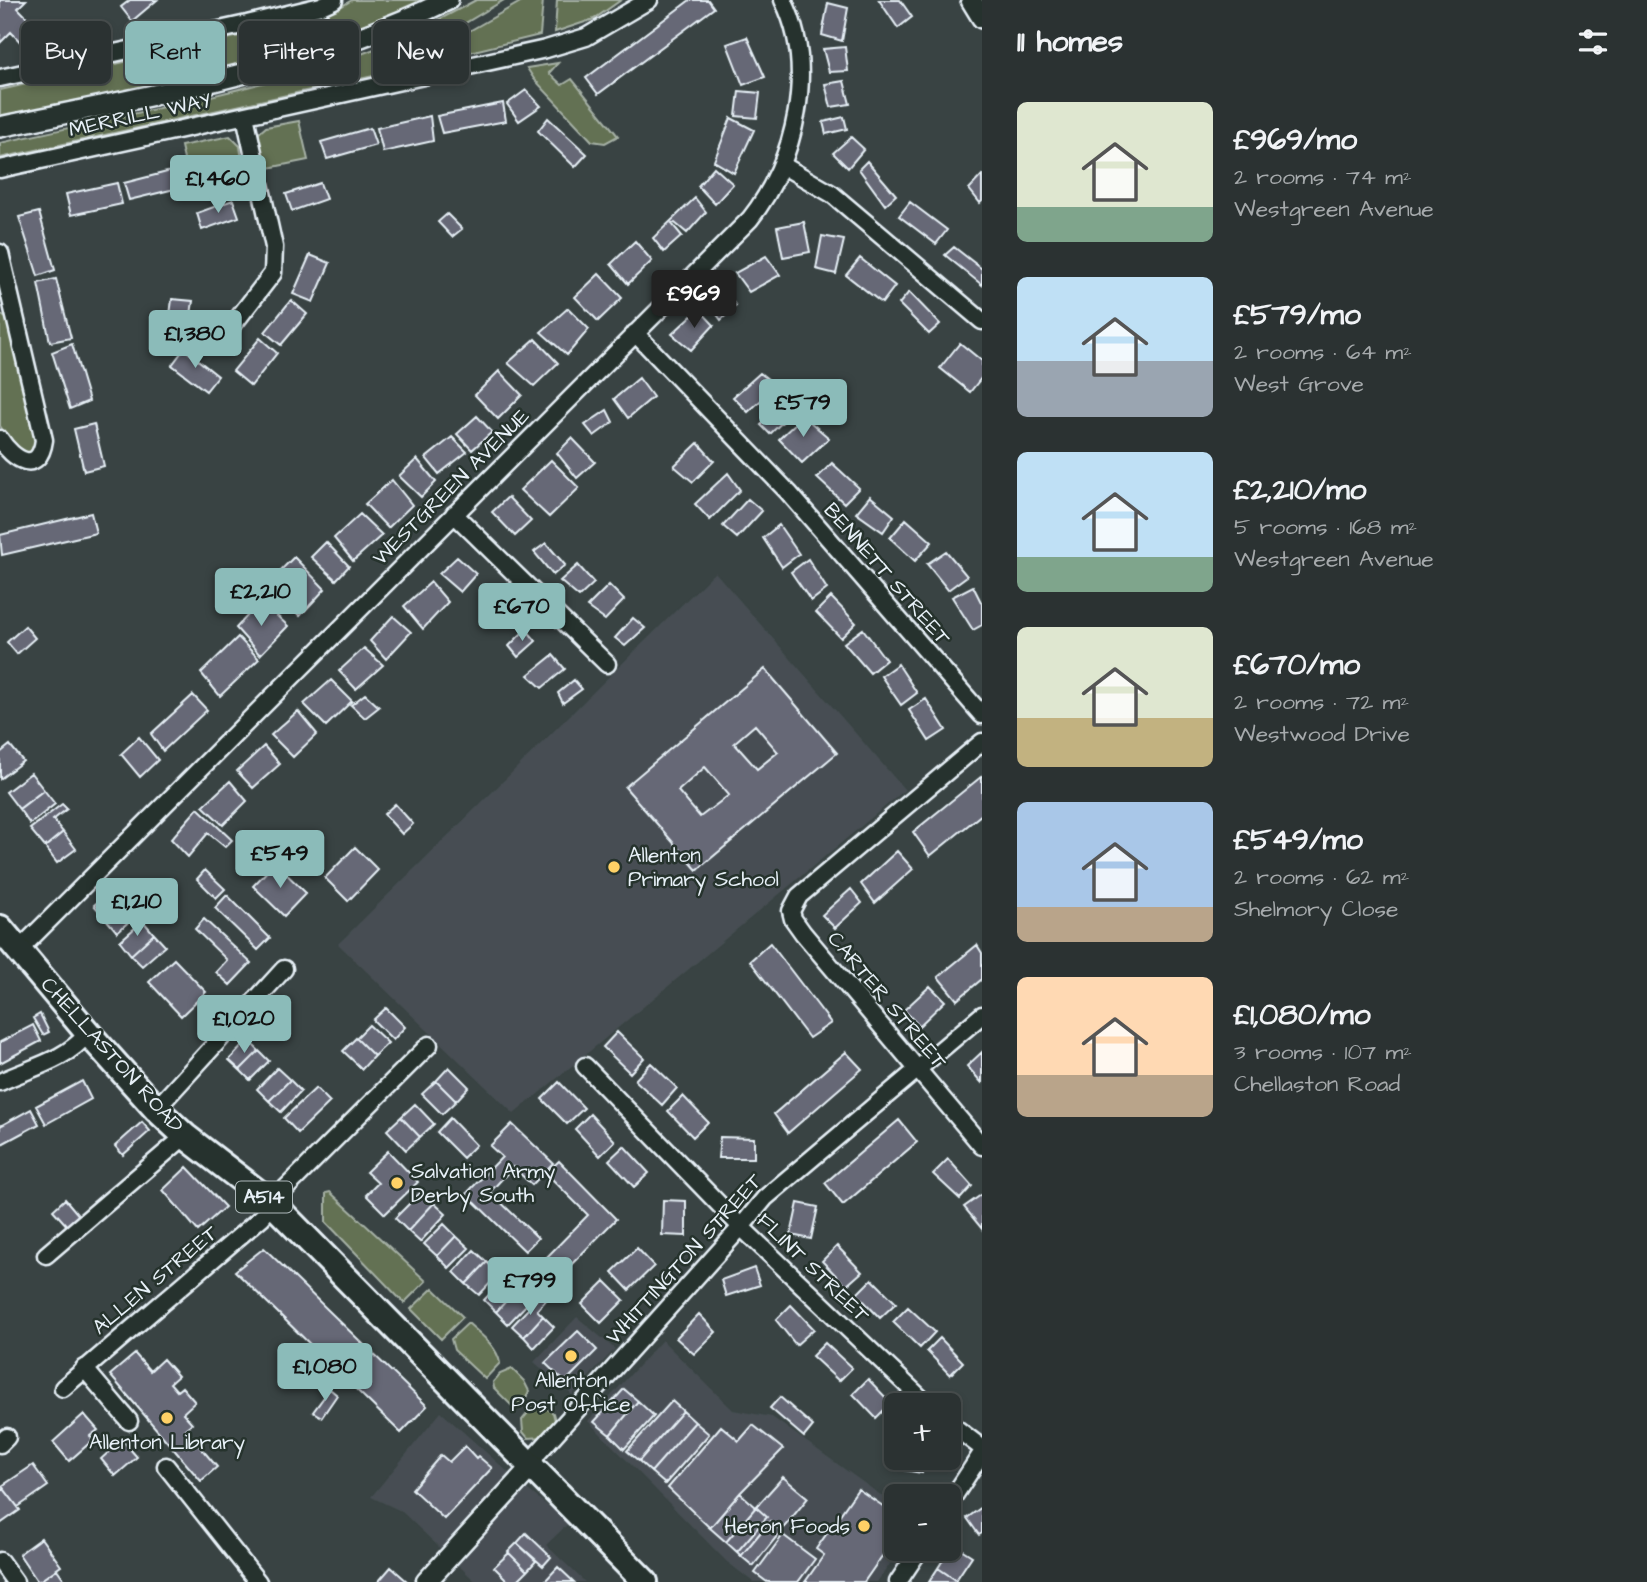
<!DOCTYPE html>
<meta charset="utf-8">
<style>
body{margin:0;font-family:"Architects Daughter",sans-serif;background:#333a3a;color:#f1f3f6;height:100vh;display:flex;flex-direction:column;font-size:26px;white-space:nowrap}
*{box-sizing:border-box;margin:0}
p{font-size:23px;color:#a6aaac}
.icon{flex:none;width:38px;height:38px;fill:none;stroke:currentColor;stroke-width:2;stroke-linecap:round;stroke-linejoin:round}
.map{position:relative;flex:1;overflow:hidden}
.drawer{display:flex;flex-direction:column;background:#2b3232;width:665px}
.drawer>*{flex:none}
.banner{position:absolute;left:21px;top:21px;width:665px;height:63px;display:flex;gap:14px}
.fabs{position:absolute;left:884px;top:1393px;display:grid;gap:14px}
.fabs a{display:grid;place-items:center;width:77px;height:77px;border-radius:10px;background:#2b3232;box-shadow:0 4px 10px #0003,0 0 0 2px #474d4d;font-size:35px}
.price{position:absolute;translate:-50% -60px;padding:0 16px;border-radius:7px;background:#8bbbb9;color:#111;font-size:23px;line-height:46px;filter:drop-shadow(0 2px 4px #0008)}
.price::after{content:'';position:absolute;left:50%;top:42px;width:21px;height:16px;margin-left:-10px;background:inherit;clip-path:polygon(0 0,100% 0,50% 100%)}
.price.current{background:#222;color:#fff}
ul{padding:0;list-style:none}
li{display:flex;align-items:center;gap:21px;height:175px;padding:0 35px}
li span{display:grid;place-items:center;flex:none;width:196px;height:140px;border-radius:10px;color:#555}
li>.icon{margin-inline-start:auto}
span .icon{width:84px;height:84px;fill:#fffc;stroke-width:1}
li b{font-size:30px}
h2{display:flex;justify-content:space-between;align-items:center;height:84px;padding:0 35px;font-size:30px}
.chip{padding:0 24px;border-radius:10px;background:#2b3232;box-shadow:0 4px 10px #0003,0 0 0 2px #474d4d;font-size:24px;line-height:63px}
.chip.current{background:#8bbbb9;color:#111}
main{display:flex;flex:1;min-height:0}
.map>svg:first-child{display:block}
</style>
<main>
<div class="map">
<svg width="982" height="1582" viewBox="0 0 982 1582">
<rect width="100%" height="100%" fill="#394343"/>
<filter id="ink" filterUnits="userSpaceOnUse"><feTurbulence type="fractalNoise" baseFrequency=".0143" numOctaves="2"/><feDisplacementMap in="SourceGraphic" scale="14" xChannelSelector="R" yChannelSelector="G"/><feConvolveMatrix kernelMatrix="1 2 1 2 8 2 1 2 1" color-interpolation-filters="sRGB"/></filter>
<g filter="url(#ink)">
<path fill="#464e52" d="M715 572 905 790 514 1114 338 944Z
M577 1317 615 1349 572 1395 534 1362Z
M662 1340 733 1410 772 1417 896 1506V1549H901L877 1582H753L726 1561 588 1421Z
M441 1412 528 1490 569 1523 546 1545 585 1582H476L401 1511 371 1497Z"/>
<path fill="#647153" stroke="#a6b1a6" stroke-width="2" d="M352 0H427L348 34 256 61 0 119V90L301 22 342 6Z
M476 0H504L378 75 0 158V143C121 116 243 93 361 54 401 40 439 20 476 0Z
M524 0H543L540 35 404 68Z
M557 0H621L594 19 555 32Z
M558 63 549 73 562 85 572 79 618 136 605 143 592 141 534 79 527 68Z
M299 121 308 160 263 169 258 145 259 133 266 127Z
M230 136 240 146 244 174 190 187 181 146Z
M0 314 9 320 35 432 36 441 30 454 18 452 0 426Z
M330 1192 426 1281 404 1303 326 1222V1193Z
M433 1288 463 1317 441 1339 411 1309Z
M468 1323C480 1334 497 1346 500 1363L485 1379 454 1350 451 1339Z
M512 1369 524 1381 529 1391 526 1398 514 1408 494 1388 493 1382 500 1374Z
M542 1405 553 1413 556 1424 545 1437 528 1438 523 1432 522 1420 531 1409Z"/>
<path fill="#666876" stroke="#e8f1f8" stroke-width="2" fill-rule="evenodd" d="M0 0H26L18 8 41 32 25 47 11 32 0 43Z
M130 0H157L132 21 121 7Z
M690 0H708L714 8 598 94 586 78Z
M879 0H900L912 17 898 28Z
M828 3 848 8 842 41 822 35Z
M747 37 765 77 743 85 727 44Z
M845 47 848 71 829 72 823 49Z
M844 81 850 104 831 107 825 84Z
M526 90 541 106 519 121 507 104Z
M739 91 760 93 757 118 736 116Z
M503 103 506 121 442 133 437 116Z
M430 116 433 141 383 152 377 128Z
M844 117 847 129 826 134 823 122Z
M548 118 587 154 575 167 538 131Z
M731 118 754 130 734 173 714 161Z
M370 128 376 145 327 159 321 142Z
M851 137 864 149 848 168 833 153Z
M867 161 896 195 885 205 859 169Z
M714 167 733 184 715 204 698 186Z
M179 169 183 187 129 200 124 183Z
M982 175V201L980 203 969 189Z
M117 183 122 204 71 215 66 194Z
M320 183 326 199 292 211 286 194Z
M695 198 706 212 687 233 675 223 672 224 682 236 664 252 653 238Z
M233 200 239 217 202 230 197 213Z
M910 202 947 230 936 244 899 216Z
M39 212 55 270 38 276 19 217Z
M447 214 462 229 452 237 438 222Z
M804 222 810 252 783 257 777 227Z
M822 236 844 240 836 274 816 269Z
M635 241 652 261 628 284 611 264Z
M954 247 982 269V285L945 255Z
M310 255 330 263 313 302 293 294Z
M766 256 780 275 749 292 735 273Z
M860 258 895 286 882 303 846 275Z
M599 274 622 298 598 321 575 297Z
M56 279 71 338 50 342 38 283Z
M725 292 736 306 721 320 709 304Z
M909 292 940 324 929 334 899 304Z
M172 299 193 301 187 343 167 340Z
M291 300 307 314 281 345 265 332Z
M568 308 589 329 567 355 541 332Z
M699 309 714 325 691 350 672 334Z
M260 338 277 353 251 386 233 371Z
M535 339 558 363 534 386 508 363Z
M960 343 982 361V377L970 392 940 368Z
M72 344 89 401 70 409 52 352Z
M184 349 218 376 206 391 172 365Z
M499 371 522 395 498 419 475 395Z
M760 373 777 386 748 412 733 397Z
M639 378 653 397 628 418 614 399Z
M788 400 796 409 770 434 761 425Z
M607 410 613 422 594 436 585 425Z
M477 416 492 432 472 450 457 434Z
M803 416 829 438 802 463 779 439Z
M94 424 104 466 84 471 74 429Z
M452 437 467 452 439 474 426 458Z
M572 438 595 462 577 478 557 453Z
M698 443 714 461 693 482 674 466Z
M417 459 436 482 421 497 399 476Z
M551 460 579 488 549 517 520 490Z
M832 463 859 488 844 503 817 478Z
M728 473 740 490 710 520 695 504Z
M392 480 412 505 388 528 365 504Z
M870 496 894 516 883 532 856 513Z
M508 497 531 521 515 536 492 512Z
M748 499 762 511 737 538 723 526Z
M91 513 96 533 2 555 0 535Z
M360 514 382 535 353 561 334 538Z
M906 519 932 542 915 561 890 538Z
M779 525 799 554 782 567 763 538Z
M326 542 349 566 336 580 311 557Z
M546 543 565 565 553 575 534 552Z
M946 551 967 576 948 590 927 564Z
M294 557 325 589 300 616 266 585Z
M457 557 476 574 460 592 439 574Z
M808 559 827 589 811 601 791 572Z
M578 565 594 583 579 597 560 581Z
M431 582 448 602 423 629 404 606Z
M609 585 624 600 605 620 587 607Z
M973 586 982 604V625L973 630 952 597Z
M831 597 856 623 841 638 816 612Z
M261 601 288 626 260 655 236 628Z
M393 616 411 632 386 659 370 641Z
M633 618 645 628 625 646 615 638Z
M25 626 35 638 17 654 7 642Z
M526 629 536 641 518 657 509 646Z
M863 629 886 660 870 673 844 643Z
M238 637 259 659 220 696 201 673Z
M364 648 383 665 356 689 339 671Z
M553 655 565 669 542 688 528 675Z
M898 664 917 693 901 705 881 676Z
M765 669 837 753 697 870 625 787ZM755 725 778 752 757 769 734 743ZM705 767 729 795 700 817 678 791Z
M331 680 352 701 326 726 304 704Z
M574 680 582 689 563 703 558 693Z
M365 694 379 707 365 718 351 705Z
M193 695 207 710 163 751 151 734Z
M926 699 946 730 929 741 909 710Z
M298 711 317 734 293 757 271 735Z
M139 737 158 760 140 777 121 754Z
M10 745 23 761 0 779V753Z
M264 746 280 764 253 788 237 771Z
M31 773 44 790 19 809 6 792Z
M982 776V814L930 856 913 832Z
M230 781 247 801 223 825 203 806Z
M44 790 55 804 30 824 19 809Z
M62 804 67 809 53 820 63 832 45 847 30 829Z
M395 804 413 824 402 834 384 814Z
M198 808 232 840 225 847 208 833 188 857 171 839Z
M63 832 76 849 57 863 45 847Z
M355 847 378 870 348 901 325 878Z
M897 851 913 869 875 903 861 884Z
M275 863 306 893 284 916 253 886Z
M205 870 225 889 216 898 197 879Z
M116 886 139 913 117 932 94 905Z
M851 889 862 903 835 928 822 915Z
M227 895 270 938 258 950 215 908Z
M204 919 251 963 230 985 216 972 227 960 195 929Z
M143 921 154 934 131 955 120 941Z
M154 934 165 946 142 966 131 955Z
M770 943 831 1023 809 1038 750 961Z
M977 945 982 953V979L957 1000 938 977Z
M174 959 206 992 181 1016 149 982Z
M930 986 945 1001 919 1026 904 1010Z
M386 1008 405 1027 393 1040 373 1020Z
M40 1014 49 1032 43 1035 33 1018Z
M33 1025 41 1041 0 1063V1042Z
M369 1025 388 1043 374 1056 356 1038Z
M617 1032 644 1058 630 1073 603 1047Z
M356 1038 374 1056 362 1069 343 1051Z
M248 1040 259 1051 240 1070 229 1060Z
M259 1051 269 1061 250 1080 240 1070Z
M846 1052 862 1069 788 1133 774 1114Z
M982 1052V1083L967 1066Z
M651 1063 677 1088 662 1105 635 1080Z
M449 1067 469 1087 456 1101 436 1081Z
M277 1068 290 1080 269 1101 257 1089Z
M290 1080 301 1091 281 1112 269 1101Z
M82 1081 91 1099 46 1124 36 1106Z
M436 1081 456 1101 442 1114 422 1094Z
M559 1082 584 1108 567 1124 542 1099Z
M316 1088 330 1102 298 1133 284 1118Z
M683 1096 708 1122 693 1137 668 1111Z
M415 1104 434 1124 420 1137 401 1117Z
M31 1109 39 1124 0 1145V1126Z
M590 1114 615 1141 600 1156 575 1129Z
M401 1117 420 1137 406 1150 387 1130Z
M450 1118 476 1145 463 1158 437 1132Z
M899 1120 917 1142 843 1205 825 1183Z
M142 1122 150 1131 123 1155 115 1146Z
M512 1124 553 1163 532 1185 513 1167 490 1192 538 1238 525 1251 466 1194 502 1157 490 1146Z
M720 1137 754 1138V1158H718Z
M624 1146 649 1173 634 1187 609 1160Z
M388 1151 418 1182 385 1214 366 1195 378 1183 366 1172Z
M948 1159 972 1186 960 1199 933 1174Z
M559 1161 616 1219 561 1275 545 1259 588 1215 546 1173Z
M187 1167 225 1207 198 1231 163 1190Z
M422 1191 434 1203 408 1231 395 1218Z
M981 1195 982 1196V1229L964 1207Z
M65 1199 81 1218 69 1228 53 1210Z
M663 1200 686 1201V1236L662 1235Z
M434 1203 446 1214 420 1242 408 1231Z
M798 1203 818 1207 811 1239 791 1235Z
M444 1224 456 1236 437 1256 424 1244Z
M456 1236 469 1248 449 1268 437 1256Z
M837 1246 862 1272 846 1286 822 1261Z
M264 1248 427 1406 401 1433 235 1271Z
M637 1248 654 1266 629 1290 612 1272Z
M474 1250 487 1262 466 1284 454 1272Z
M487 1262 499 1274 479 1295 466 1284Z
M754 1268 760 1285 726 1296 721 1280Z
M504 1279 516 1290 496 1312 484 1300Z
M872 1279 896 1303 880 1318 857 1294Z
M605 1281 624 1300 601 1323 582 1304Z
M516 1290 529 1302 508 1324 496 1312Z
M542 1294 547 1299 537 1310 543 1316 524 1337 512 1326Z
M791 1305 814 1329 796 1345 776 1320Z
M908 1307 935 1332 920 1348 893 1322Z
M699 1314 716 1332 694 1354 676 1338Z
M543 1316 554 1327 534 1348 524 1337Z
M578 1331 597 1350 565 1382 545 1363Z
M940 1338 963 1362 950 1375 927 1351Z
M825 1343 852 1368 839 1381 812 1356Z
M135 1354 150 1371 163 1359 178 1376 170 1383 177 1391 182 1387 195 1402 183 1413 192 1423 185 1429 217 1467 201 1481 110 1375Z
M868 1379 891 1403 876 1418 853 1394Z
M330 1389 337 1395 322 1417 313 1412Z
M624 1389 638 1401 610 1435 594 1422Z
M780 1397 813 1426 804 1437 770 1408Z
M638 1401 654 1416 624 1449 610 1435Z
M672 1401 683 1411 639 1461 627 1451Z
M683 1411 695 1422 651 1472 639 1461Z
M84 1414 98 1430 90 1436 93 1440 69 1461 53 1442Z
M695 1422 709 1434 665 1484 651 1472Z
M753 1425 783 1449 740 1493 710 1528 668 1488 721 1426 739 1441Z
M122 1440 137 1457 115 1476 101 1459Z
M465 1446 476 1458 478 1456 492 1468 444 1519 412 1489 441 1455 449 1462Z
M907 1458H926L922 1473 904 1470Z
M33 1465 48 1486 18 1507 2 1486Z
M783 1477 808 1498 781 1531 770 1521 741 1556 737 1552 767 1517 756 1507Z
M4 1489 20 1510 0 1524V1492Z
M858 1489 896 1515V1536L864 1582H805L824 1555 816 1549Z
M740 1493 756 1507 726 1542 710 1528Z
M756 1507 767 1517 737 1552 726 1542Z
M982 1507V1533L979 1535 967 1518Z
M770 1521 781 1531 753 1566 741 1556Z
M526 1533 551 1557 543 1566 517 1543Z
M783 1535 815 1559 798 1582H767L755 1573Z
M41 1538 61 1566 38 1582 19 1554Z
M517 1543 536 1561 527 1571 508 1552Z
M953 1544 972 1556 956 1580 938 1568Z
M509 1553 527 1571 516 1582H509L494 1567Z
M391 1567 408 1582H378Z
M558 1567 574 1582H544Z
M938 1568 956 1580 955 1582H929Z
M57 1569 66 1582H38Z"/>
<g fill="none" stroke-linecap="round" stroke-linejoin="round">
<g stroke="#e8f1f8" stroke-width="21">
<path id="minor" d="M0 78 247 24 321 6 334 0
M782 165 832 194 982 321
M0 169 546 49 586 37 649 0
M0 253 44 440C39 476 13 460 0 439
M635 333 789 493 982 715
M222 339 273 273 274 247 245 116
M454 514 607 664
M982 742 799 896 791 911 793 919 803 933 982 1146
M18 951 750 219C796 161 817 68 783 0
M585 1066 741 1227 928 1405
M0 1082C30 1068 67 1060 88 1033
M156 1109 284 969
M46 1255 185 1136
M84 1368 129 1421
M63 1388 262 1217 286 1188 429 1045
M948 1422 982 1448
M0 1444 7 1437
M166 1466 258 1582
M531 1467 537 1454 741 1227 765 1198 982 1015
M948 1505 982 1453
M0 1561 15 1582
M898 1582 920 1549"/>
</g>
<g stroke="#e8f1f8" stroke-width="24">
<path id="tertiary" d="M971 0 982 18
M0 127C152 95 308 69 448 0
M426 1582 531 1467"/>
</g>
<g stroke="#e8f1f8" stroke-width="30">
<path id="primary" d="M0 928 88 1033 156 1109 185 1136 273 1204 645 1582"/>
</g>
<use href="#minor" stroke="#26332d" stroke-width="16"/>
<use href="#tertiary" stroke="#26332d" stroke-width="19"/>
<use href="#primary" stroke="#26332d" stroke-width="24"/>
</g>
</g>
<g fill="#ffd166" stroke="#26332d" stroke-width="2.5">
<circle cx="614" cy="867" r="7"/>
<circle cx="397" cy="1183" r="7"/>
<circle cx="571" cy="1356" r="7"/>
<circle cx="167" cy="1418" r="7"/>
<circle cx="864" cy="1526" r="7"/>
</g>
<g text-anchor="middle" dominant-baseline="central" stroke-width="5" stroke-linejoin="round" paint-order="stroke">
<rect fill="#26332d" stroke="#aeb8bb" stroke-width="2" x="236" y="1181.5" width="56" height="31" rx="5"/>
<g font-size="19" font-weight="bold" fill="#e8f1f8">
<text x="264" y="1197">A514</text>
</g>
<g font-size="21" fill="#e8f1f8" stroke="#26332d">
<text transform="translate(140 115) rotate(-12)">MERRILL WAY</text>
<text transform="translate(451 487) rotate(-45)">WESTGREEN AVENUE</text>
<text transform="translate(887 574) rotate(49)">BENNETT STREET</text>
<text transform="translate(887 1000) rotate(50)">CARTER STREET</text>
<text transform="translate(112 1055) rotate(48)">CHELLASTON ROAD</text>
<text transform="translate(684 1259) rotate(-48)">WHITTINGTON STREET</text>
<text transform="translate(813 1268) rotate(44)">FLINT STREET</text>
<text transform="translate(155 1280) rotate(-40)">ALLEN STREET</text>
</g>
<g font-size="21" fill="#e8f1f8" stroke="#26332d" text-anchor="start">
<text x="628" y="855">Allenton<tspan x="628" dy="24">Primary School</tspan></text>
<text x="411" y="1171">Salvation Army<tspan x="411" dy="24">Derby South</tspan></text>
<text x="571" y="1380" text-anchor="middle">Allenton<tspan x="571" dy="24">Post Office</tspan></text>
<text x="167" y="1442" text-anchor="middle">Allenton Library</text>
<text x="850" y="1526" text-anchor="end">Heron Foods</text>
</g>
</g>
</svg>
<div class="fabs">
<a>+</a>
<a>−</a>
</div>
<b class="price" style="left:218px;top:215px">£1,460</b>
<b class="price current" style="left:694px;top:330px">£969</b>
<b class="price" style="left:195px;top:370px">£1,380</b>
<b class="price" style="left:803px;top:439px">£579</b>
<b class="price" style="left:261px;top:628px">£2,210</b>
<b class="price" style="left:522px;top:643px">£670</b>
<b class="price" style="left:280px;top:890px">£549</b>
<b class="price" style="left:137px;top:938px">£1,210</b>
<b class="price" style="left:244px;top:1055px">£1,020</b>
<b class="price" style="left:530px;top:1317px">£799</b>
<b class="price" style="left:325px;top:1403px">£1,080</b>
<div class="banner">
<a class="chip">Buy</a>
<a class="chip current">Rent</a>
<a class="chip">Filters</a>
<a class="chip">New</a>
</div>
</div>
<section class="drawer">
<h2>11 homes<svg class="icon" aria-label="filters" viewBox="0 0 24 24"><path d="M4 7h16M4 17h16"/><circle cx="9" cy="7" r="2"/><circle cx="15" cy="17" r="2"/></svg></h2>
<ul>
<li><span style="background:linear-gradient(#dfe7d0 75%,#7fa58c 0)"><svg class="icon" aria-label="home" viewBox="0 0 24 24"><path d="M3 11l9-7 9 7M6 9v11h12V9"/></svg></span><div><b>£969/mo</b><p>2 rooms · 74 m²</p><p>Westgreen Avenue</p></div></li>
<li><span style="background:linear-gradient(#bfe0f5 60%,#9aa5b1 0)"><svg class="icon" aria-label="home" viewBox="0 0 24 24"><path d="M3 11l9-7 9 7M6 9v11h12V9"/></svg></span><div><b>£579/mo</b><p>2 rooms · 64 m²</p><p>West Grove</p></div></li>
<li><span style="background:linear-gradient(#bfe0f5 75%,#7fa58c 0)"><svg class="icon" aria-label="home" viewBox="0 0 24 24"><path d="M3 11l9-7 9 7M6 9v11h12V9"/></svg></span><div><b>£2,210/mo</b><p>5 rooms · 168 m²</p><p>Westgreen Avenue</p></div></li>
<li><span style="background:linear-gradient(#dfe7d0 65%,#c2b280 0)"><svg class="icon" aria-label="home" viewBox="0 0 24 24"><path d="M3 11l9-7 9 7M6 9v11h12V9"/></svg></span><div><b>£670/mo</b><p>2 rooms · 72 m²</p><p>Westwood Drive</p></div></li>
<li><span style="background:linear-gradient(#a9c7e8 75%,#b9a48a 0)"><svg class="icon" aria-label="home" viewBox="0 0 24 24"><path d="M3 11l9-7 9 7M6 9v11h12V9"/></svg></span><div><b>£549/mo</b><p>2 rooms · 62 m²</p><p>Shelmory Close</p></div></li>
<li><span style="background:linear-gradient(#ffd9b3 70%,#b9a48a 0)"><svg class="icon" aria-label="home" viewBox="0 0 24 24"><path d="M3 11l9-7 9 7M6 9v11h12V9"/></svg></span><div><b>£1,080/mo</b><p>3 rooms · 107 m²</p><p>Chellaston Road</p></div></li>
</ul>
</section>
</main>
